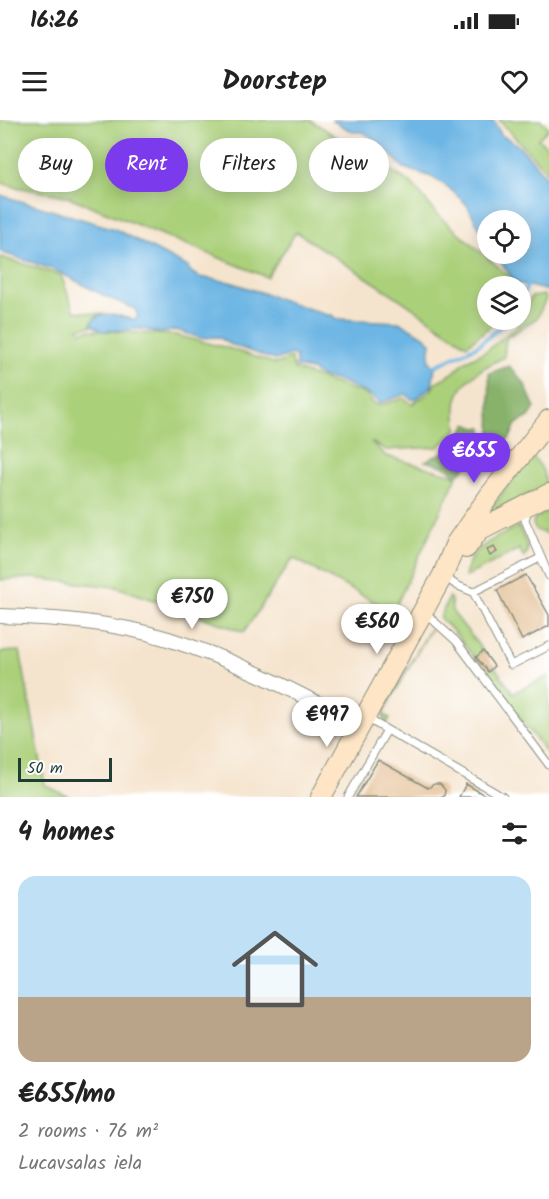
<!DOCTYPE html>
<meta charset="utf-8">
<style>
body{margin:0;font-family:Kalam,sans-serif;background:#f2f2f2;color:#222;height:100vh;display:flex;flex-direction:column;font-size:22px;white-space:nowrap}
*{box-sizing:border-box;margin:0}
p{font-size:20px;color:#767676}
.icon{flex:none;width:33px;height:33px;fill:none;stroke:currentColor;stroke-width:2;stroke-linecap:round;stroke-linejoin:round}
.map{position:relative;height:677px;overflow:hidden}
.drawer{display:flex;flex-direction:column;background:#fff;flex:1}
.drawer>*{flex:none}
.top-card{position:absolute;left:18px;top:18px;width:513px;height:54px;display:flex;gap:12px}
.tools{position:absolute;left:477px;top:90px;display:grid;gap:12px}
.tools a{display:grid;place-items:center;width:54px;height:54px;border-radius:50%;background:#fff;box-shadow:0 3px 15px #0003;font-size:30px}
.scale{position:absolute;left:18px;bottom:15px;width:94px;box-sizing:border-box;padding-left:6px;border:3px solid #1f3d34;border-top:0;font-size:16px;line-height:21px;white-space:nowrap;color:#1f3d34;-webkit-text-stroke:4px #fff;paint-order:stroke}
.price{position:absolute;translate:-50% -51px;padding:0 14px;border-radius:21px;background:#fff;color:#222;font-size:20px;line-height:39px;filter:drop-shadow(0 2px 3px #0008)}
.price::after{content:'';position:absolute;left:50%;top:36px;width:18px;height:14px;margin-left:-9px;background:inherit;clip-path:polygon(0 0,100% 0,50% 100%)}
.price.current{background:#7c3aed;color:#fff}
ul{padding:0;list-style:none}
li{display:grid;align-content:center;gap:12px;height:318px;padding:0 18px}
li span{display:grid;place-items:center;height:186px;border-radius:18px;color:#555}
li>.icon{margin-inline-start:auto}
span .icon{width:108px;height:108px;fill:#fffc;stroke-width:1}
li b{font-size:26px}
h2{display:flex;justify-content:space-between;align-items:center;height:72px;padding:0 18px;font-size:26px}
.chip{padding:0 21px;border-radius:27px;background:#fff;box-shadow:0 3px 15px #0003;font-size:21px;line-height:54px}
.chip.current{background:#7c3aed;color:#fff}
.status{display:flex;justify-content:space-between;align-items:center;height:42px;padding:0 30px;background:#fff;direction:ltr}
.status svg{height:16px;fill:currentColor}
header{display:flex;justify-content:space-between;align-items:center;height:78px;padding:0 18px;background:#fff;font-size:27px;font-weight:600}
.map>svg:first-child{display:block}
</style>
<div class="status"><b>16:26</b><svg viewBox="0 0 49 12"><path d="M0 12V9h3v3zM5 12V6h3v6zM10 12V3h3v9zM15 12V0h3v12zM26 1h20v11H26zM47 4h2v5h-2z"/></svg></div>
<header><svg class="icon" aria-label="menu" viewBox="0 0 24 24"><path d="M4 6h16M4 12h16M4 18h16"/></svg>Doorstep<svg class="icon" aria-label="heart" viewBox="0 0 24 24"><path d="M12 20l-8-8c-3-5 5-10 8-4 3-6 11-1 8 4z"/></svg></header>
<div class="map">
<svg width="549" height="677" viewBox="0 0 549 677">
<rect width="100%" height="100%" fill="#fff"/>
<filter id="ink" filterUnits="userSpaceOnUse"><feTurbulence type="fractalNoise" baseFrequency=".0167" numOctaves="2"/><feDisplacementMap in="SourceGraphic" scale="12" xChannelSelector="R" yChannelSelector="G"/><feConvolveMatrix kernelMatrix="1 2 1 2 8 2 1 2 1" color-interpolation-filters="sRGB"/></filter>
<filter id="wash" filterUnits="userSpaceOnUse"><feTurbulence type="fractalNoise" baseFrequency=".008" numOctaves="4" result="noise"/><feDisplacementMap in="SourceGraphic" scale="24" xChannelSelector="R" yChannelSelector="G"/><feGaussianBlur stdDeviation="1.35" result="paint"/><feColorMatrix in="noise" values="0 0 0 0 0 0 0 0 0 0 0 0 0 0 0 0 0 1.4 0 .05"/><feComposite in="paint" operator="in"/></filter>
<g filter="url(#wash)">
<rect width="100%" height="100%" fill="#f5e4cd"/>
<path fill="#abd07a" stroke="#658657" stroke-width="1.5" d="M0 0H310L411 63 439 96 517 163V166H488V200H502L492 205 467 225 386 170 296 112 267 157 66 76 11 66 0 62Z
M499 0H541L549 8 538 19 549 28V54Z
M0 137 61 155 74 191 101 194 95 197 91 204 92 206 79 208 81 212 89 210 175 215 228 228 276 244 291 238 294 249 367 275 374 284 380 285 404 278 412 284 430 272 436 262 453 253 464 242 486 231 522 202 531 177 544 175 546 179 537 198 506 218 504 237C484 247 458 260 456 286 455 294 457 302 457 310L438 327 386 330 371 322 386 336 457 356 393 492 293 438 244 512 117 467 33 458 0 460Z
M531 336C542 345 544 351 546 366L494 392 491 388Z
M549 390V415L536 410 533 404 534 399Z
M518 406C523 416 532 428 524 437L519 429 465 457C468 427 495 419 518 406Z
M449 477 451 480 452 491 483 531 476 537 487 551 494 546 513 573 549 556V636L456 514 440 498Z
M431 508 383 594 390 598 387 603 384 600 383 590Z
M20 531 45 665 69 677H0V532Z"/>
<path fill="#88b26a" stroke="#54784f" stroke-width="1.5" d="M509 246 524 263 535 288 529 297 516 304 510 318 494 329 491 317 489 253Z
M467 304 476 308 483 307 482 316 473 320 477 334 457 356 446 347 425 341 451 329 461 328 460 315Z"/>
<path fill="#6cb5e4" stroke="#46798c" stroke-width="1.5" d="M331 0H493L502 16C521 22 535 46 549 60V171L517 163 494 134H520V100H488L487 122 467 85 448 67 432 57 404 48 378 22 363 12H353Z
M0 75 115 109 188 147 190 151 199 157 230 162 327 195H332L336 199 399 202 426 217 431 223 429 239 432 245 435 246 432 266 416 279H411L406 274 379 283 370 275 340 261 322 257 311 250 296 247V237L292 234 275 240 227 223 219 217 201 218 176 210 160 213 142 209 102 211 91 204C100 187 119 197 135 200L138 196 135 189 105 176 55 150 0 132Z"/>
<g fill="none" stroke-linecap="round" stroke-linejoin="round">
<path stroke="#6cb5e4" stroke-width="4" d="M520 183 527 166
M435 246 477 226 509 200"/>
</g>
<g id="blocks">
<path fill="#e1b787" d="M494 427 497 432 490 436 487 430Z
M526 455 549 495V506L522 520 497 470Z
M483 531 494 546 488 552 476 537Z
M378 640 428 668 434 664H440L445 670 444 677H356Z
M466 664 488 677H459Z"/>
</g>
</g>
<g filter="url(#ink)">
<use href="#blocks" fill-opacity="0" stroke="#8a9080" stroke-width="1.5"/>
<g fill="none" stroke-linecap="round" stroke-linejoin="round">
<g stroke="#8a9080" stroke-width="9">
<path id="lane" d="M528 389 525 400 549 456
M445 457 456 465 473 472 511 545 549 526
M473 472 540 438
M424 492 456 521 549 645
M368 599 503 677
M348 677 387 610"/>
</g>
<g stroke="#8a9080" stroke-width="16">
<path id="street" d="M0 496C56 498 114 502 168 519 236 540 298 573 361 606"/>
</g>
<g stroke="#8a9080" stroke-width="22">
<path id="secondary" d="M466 428 479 410 549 374
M321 677 443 455 456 423 490 375 549 300"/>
</g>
<use href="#lane" stroke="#fff" stroke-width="7"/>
<use href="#street" stroke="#fff" stroke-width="14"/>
<use href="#secondary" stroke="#fde5c5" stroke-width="20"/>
</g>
</g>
</svg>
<div class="tools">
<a><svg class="icon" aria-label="locate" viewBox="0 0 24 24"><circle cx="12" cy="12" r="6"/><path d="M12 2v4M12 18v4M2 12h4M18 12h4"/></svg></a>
<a><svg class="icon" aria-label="layers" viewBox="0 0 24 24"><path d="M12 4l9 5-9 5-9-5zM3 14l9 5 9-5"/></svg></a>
</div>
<div class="scale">50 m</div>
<b class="price current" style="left:474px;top:364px">€655</b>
<b class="price" style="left:192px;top:510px">€750</b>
<b class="price" style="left:377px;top:535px">€560</b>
<b class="price" style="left:327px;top:628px">€997</b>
<div class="top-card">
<a class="chip">Buy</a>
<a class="chip current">Rent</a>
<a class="chip">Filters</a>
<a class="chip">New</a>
</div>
</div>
<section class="drawer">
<h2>4 homes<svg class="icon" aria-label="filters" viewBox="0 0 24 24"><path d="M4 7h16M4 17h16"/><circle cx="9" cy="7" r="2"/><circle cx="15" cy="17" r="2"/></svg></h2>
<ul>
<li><span style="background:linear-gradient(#bfe0f5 65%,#b9a48a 0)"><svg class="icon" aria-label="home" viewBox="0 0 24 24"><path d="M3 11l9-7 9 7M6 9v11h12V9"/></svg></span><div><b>€655/mo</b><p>2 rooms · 76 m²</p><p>Lucavsalas iela</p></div></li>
</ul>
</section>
